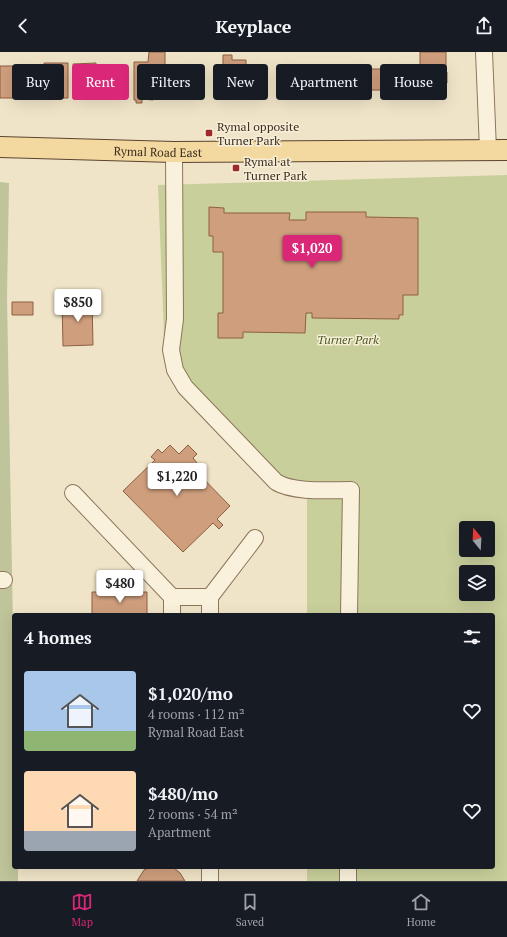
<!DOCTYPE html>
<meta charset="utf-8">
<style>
body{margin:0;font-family:"PT Serif",serif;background:#20242c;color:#f1f3f6;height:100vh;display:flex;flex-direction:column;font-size:15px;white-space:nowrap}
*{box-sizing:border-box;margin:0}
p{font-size:13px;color:#9ea1a6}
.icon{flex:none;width:22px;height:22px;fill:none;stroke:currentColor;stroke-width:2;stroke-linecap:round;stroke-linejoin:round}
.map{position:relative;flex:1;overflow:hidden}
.sheet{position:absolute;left:12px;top:561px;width:483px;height:256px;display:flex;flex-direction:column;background:#171b24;border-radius:4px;box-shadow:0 4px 16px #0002}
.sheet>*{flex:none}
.banner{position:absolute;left:12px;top:12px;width:483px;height:36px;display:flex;gap:8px}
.needle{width:26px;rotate:342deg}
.tools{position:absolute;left:459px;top:469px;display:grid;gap:8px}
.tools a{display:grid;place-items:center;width:36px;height:36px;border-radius:4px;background:#171b24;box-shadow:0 4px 16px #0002;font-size:20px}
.price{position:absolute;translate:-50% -34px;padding:0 9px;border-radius:4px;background:#fff;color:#222;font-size:13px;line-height:26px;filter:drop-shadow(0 1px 2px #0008)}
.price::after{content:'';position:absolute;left:50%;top:24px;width:12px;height:9px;margin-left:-6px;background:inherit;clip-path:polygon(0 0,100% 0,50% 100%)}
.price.current{background:#db2777;color:#fff}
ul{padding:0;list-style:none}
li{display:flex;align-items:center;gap:12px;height:100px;padding:0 12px}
li span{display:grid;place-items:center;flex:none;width:112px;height:80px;border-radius:4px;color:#555}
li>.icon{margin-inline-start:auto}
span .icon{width:48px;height:48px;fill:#fffc;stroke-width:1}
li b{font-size:17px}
h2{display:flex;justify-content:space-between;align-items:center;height:48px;padding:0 12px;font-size:17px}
.tag{padding:0 14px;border-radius:4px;background:#171b24;box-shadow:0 4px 16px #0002;font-size:14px;line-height:36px}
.tag.current{background:#db2777;color:#fff}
header{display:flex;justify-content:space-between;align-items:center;height:52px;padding:0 12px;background:#171b24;font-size:18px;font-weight:700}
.tabs{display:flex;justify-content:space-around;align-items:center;height:56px;border-top:1px solid #363941;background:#171b24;font-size:11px;color:#9ea1a6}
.tabs a{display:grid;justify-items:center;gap:2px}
.tabs .current{color:#db2777}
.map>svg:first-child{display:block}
</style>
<header><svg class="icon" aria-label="back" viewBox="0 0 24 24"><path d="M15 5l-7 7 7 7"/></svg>Keyplace<svg class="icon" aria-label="share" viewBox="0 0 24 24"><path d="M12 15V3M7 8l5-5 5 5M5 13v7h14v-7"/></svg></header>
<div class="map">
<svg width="507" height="829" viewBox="0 0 507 829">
<rect width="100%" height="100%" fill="#f0e4c8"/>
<path fill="#c9cf9b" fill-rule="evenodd" d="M507 123V829H307V815H493V563H307V445L274 440 179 342 165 308 158 133ZM466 476H488V498H466ZM466 520H488V542H466Z"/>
<path fill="#bfc49a" d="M0 130 9 131 7 245 14 630V815H18V829H0Z"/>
<path fill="#cf9f7d" stroke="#8d5f41" d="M149 0H165V17H154L157 25 155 26 154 28H153V48L142 47V51H136V48H134V10H148Z
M420 0H446V15H420Z
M223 3H232V8H246V26H239V30H231V26H223Z
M44 11H68V46H44Z
M96 11V47H73V12Z
M0 14H13V46H0Z
M41 14V47H18L17 15Z
M340 17V36H315V18Z
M360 17H393V36H381V38H361V36H359Z
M416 20H447V31H439V43H416Z
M209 155 224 156V161H290L289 168H306V160H366V165L418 166V243H403V263H399V267L312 266V261H306L305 281 243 280V286H218V261H223V200H213V184H209Z
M92 248 93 293 63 294 62 249Z
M12 250H33V263H12Z
M170 393 179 402 188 393 197 402 193 406 197 411 192 415 230 454 217 467 223 473 219 477 213 471 183 500 123 439 155 408 151 405 158 397 162 401Z
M92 540H147V563H92Z
M150 815H173L180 821 185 829H137L144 818Z"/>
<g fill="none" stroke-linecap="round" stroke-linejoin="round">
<g stroke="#8d765c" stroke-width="18">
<path id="minor" d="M484 0 488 98
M174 100 175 267 171 298 175 318 185 335 276 430C294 441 330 438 351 438L349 563
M73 441 172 545V563
M0 528H4
M172 545H210V563
M210 545 255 486
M210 829V815
M348 829V815"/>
</g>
<g stroke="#5b4430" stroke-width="22">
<g id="major">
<path id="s1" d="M0 95 174 100 507 98"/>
</g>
</g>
<use href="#minor" stroke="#faf1dc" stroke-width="16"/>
<use href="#major" stroke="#f3d9a0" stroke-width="20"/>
</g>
<g fill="#9e2a2b" stroke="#f7eed8" stroke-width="1.5">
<rect x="205" y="77" width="8" height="8" rx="2"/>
<rect x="232" y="112" width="8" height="8" rx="2"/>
</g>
<g text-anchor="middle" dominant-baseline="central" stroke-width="3" stroke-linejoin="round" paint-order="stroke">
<g font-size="12" fill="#3d2e20" stroke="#f7eed8" text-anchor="start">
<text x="217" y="74">Rymal opposite<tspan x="217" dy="14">Turner Park</tspan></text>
<text x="244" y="109">Rymal at<tspan x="244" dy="14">Turner Park</tspan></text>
</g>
<g font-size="12" fill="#3d2e20" stroke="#f7eed8">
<text stroke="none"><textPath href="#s1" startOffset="158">Rymal Road East</textPath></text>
</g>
<g font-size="12" font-style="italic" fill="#4d5a26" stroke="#f7eed8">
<text x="348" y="287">Turner Park</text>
</g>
</g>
</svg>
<div class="tools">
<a><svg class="needle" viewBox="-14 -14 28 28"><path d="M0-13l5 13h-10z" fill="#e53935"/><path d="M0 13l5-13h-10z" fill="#9ea1a6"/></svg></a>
<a><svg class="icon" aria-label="layers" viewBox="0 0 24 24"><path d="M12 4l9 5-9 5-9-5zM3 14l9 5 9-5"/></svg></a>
</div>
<b class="price current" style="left:312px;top:217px">$1,020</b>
<b class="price" style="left:78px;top:271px">$850</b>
<b class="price" style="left:177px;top:445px">$1,220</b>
<b class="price" style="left:120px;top:552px">$480</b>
<div class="banner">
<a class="tag">Buy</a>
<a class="tag current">Rent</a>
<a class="tag">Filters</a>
<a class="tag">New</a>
<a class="tag">Apartment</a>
<a class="tag">House</a>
</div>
<section class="sheet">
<h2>4 homes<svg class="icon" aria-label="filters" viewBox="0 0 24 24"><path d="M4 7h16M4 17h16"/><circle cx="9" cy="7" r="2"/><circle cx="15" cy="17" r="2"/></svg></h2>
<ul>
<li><span style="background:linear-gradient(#a9c7e8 75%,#8fb573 0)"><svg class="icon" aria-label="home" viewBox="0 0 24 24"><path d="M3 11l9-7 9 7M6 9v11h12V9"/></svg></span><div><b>$1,020/mo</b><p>4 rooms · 112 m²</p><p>Rymal Road East</p></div><svg class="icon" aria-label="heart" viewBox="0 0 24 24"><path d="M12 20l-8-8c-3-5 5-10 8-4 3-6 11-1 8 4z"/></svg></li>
<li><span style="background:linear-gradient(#ffd9b3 75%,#9aa5b1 0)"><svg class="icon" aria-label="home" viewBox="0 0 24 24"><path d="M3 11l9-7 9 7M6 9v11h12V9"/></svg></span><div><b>$480/mo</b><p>2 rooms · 54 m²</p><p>Apartment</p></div><svg class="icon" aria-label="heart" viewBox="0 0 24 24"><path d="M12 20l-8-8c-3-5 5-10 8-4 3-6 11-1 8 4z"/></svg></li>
</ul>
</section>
</div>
<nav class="tabs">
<a class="current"><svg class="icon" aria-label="map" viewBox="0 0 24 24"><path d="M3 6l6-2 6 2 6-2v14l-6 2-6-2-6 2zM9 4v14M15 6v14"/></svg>Map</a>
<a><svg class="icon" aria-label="saved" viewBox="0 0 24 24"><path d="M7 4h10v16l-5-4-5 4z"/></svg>Saved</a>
<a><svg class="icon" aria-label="home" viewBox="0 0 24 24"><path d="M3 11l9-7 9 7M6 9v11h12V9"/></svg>Home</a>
</nav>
